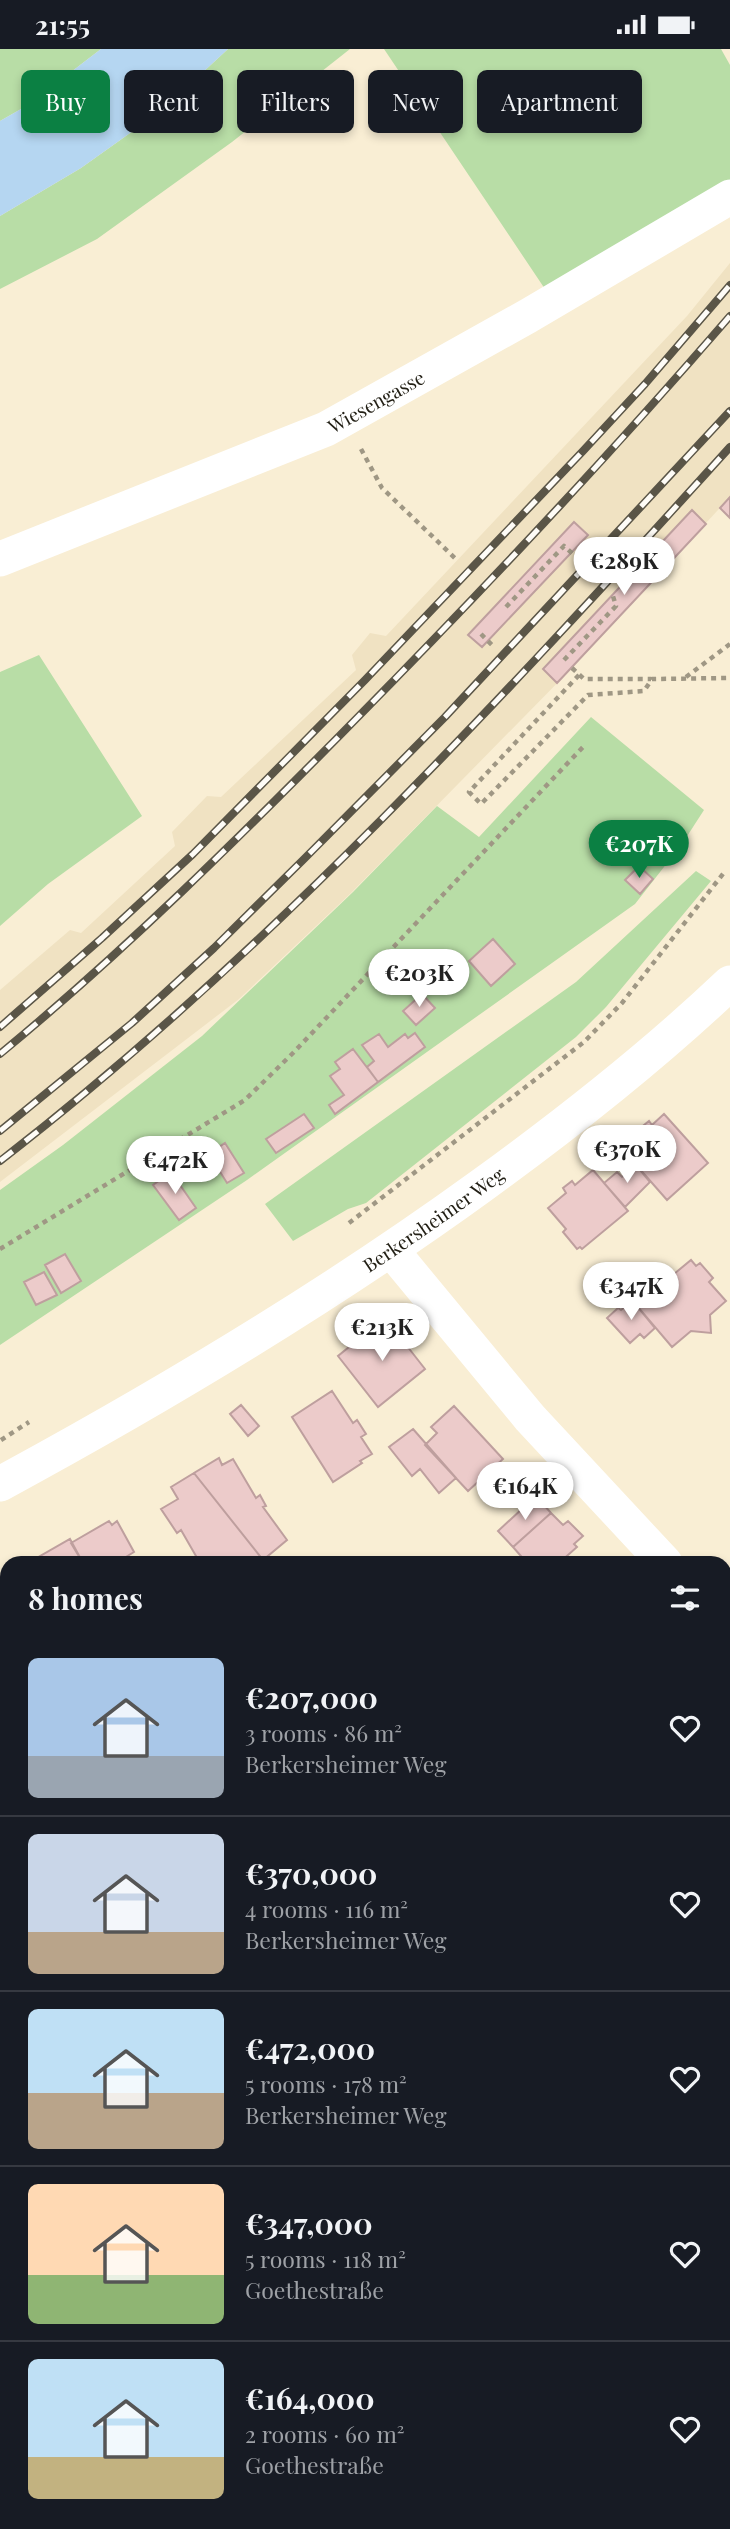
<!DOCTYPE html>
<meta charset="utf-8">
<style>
body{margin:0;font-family:"Playfair Display",serif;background:#242831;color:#f1f3f6;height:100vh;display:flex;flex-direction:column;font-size:26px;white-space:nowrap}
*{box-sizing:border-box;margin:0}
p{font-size:23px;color:#9ea1a6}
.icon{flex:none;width:38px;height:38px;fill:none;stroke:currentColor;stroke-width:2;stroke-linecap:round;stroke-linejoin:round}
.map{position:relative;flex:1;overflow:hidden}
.panel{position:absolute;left:0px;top:1507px;width:732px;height:975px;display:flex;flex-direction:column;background:#171b24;border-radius:21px 21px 0 0;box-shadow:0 4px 10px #0003}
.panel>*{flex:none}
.top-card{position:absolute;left:21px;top:21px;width:690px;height:63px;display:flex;gap:14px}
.price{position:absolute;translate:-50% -60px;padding:0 16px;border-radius:24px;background:#fff;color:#222;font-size:23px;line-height:46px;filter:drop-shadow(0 2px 4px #0008)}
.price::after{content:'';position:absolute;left:50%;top:42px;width:21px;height:16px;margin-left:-10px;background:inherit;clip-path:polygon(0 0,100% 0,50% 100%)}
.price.selected{background:#0b8043;color:#fff}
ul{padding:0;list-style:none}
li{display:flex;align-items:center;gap:21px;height:175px;padding:0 28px}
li+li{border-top:2px solid #363941}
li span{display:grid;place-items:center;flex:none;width:196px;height:140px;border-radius:10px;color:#555}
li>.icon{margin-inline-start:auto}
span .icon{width:84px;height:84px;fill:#fffc;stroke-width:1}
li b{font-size:30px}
h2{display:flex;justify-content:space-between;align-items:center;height:84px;padding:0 28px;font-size:30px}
.pill{padding:0 24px;border-radius:10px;background:#171b24;box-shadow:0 4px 10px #0003;font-size:24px;line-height:63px}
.pill.selected{background:#0b8043;color:#fff}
.status{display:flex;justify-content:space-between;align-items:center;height:49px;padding:0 35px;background:#171b24;direction:ltr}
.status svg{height:19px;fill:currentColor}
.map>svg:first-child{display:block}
</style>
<div class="status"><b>21:55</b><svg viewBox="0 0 49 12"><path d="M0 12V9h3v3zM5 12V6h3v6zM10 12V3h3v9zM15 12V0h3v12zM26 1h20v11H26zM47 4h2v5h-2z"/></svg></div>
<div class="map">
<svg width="730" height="2480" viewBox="0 0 730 2480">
<rect width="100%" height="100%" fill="#f9eed4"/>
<path fill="#f0e2c2" d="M730 214V448L572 619 351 844 239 950 0 1133V941L70 881 81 884 175 797 172 783 207 747 221 748 356 621 352 606 370 584 386 587 687 267Z"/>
<path fill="#b8dda6" d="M0 0H101L28 56 0 72Z
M228 0H350L232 93 97 190 0 240V167L81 119 161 62Z
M384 0H721L730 16V138L547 243Z
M39 606 142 767 48 835 0 877V623Z
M591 668 704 761 682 795 635 855 247 1131 0 1296V1141L63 1096 202 987 353 843 437 757 479 788Z
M696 822 711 832 606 958 576 988 366 1154 348 1160 293 1192 265 1155 576 933Z"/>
<path fill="#b5d6f1" d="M101 0H228L161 62 81 119 0 167V72L28 56Z"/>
<path fill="#eccbca" stroke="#be9f9e" stroke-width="2" d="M730 448V469L720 459Z
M692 461 706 475 557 634 543 620Z
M574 473 588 486 482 598 468 586Z
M639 817 653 830 640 845 625 831Z
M493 890 515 915 491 937 469 912Z
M422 945 435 959 416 976 403 962Z
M415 984 425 998 378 1033 367 1018 374 1012 362 996 379 985 388 998 405 985 408 989Z
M353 1000 378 1033 335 1065 329 1056 344 1046 330 1027 340 1020 335 1013Z
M304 1065 314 1079 276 1104 266 1090Z
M664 1065 708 1114 667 1151 623 1101 635 1090 632 1086 649 1072 652 1076Z
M225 1094 244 1124 227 1134 209 1105Z
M636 1116 650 1133 625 1158 604 1134 617 1123 622 1128Z
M593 1121 628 1162 582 1200 580 1198 577 1200 563 1183 566 1180 548 1159 566 1144 563 1139 572 1132 575 1136Z
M171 1123 196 1159 179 1171 153 1136Z
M65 1205 81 1232 61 1244 45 1216Z
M691 1211 696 1217 700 1214 713 1229 709 1233 726 1252 710 1266 711 1284 691 1282 672 1298 637 1257 659 1239 653 1233 669 1220 674 1225Z
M44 1223 57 1246 36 1256 24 1233Z
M628 1255 637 1257 655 1279 644 1289 640 1285 630 1294 607 1269 618 1259 621 1261Z
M385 1269 425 1320 378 1358 338 1307Z
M332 1342 353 1374 357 1371 366 1385 361 1388 372 1405 360 1412 362 1414 333 1433 292 1368Z
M241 1356 259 1377 248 1387 230 1365Z
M454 1357 503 1410 468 1442 425 1396 437 1384 431 1378Z
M413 1380 456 1429 439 1444 420 1420 412 1427 389 1398Z
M219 1409 222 1416 233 1410 256 1449 260 1446 266 1457 263 1458 287 1491 263 1511 194 1424Z
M194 1424 263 1511 260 1514H200L181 1481 177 1484 161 1460 178 1450 171 1438Z
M536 1447 551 1464 513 1498 498 1482Z
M551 1464 563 1476 568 1472 583 1487 574 1495 577 1498 559 1514H527L513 1498Z
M109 1472 112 1476 117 1472 134 1503 116 1514H83L71 1494Z
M70 1490 83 1514H28Z
M7 1630V1680L0 1667V1634Z
M724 1643 730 1649V1708L724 1713Z
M724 1760 730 1767V1826L724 1815Z
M5 2107 7 2112 5 2239 0 2228V2181L4 2179 0 2171V2109Z
M727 2232 730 2238V2301L726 2302 724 2233Z
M730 2412V2480H707L704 2474H724V2415Z
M150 2474H187L174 2480H152Z
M556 2474H613L616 2480H558Z
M613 2474H651L654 2480H616Z"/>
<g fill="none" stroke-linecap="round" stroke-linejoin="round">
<path stroke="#9f9784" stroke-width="4.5" stroke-dasharray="5 5" stroke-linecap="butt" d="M361 400 382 439 458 512
M506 558 564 497 575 507
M481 585 492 596
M564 611 616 557 612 544
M572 619 584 630H651
M579 626 469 743 481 755 588 646 644 642 652 630 730 629
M686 628 730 595
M349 1174 584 993 622 954 726 821
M0 1200 245 1051 293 1004 583 698
M1 1391 29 1373"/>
<g stroke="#fff" stroke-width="35">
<path id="s1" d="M0 510 326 380 528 267 730 148"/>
<path d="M392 1202 530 1369 665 1514"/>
<path id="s2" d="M0 1435C166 1345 328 1248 481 1137 568 1074 652 1008 730 934"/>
<path d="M724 1577 730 1582"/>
<path d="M0 2061 7 2057"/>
<path d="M724 2358 730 2356"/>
<path d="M523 2474 525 2480"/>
<path d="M439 2480 453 2474"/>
</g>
<g stroke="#5a5547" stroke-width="8">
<path id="rail" d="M0 978 102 889 193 805 365 631 583 402 645 335 730 236
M0 1005C127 900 240 788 355 671 484 540 610 406 730 267
M0 1082 132 974 214 899 304 810 445 668 730 362
M0 1112C269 904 502 650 730 398"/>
</g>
<use href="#rail" stroke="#fefcf7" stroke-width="5" stroke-dasharray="16" stroke-linecap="butt"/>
</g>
<g text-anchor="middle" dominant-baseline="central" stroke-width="6" stroke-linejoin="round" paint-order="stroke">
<g font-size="19" fill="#232016" stroke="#fefcf7">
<text stroke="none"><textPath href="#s1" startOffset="408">Wiesengasse</textPath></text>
<text stroke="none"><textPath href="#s2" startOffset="508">Berkersheimer Weg</textPath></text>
</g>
</g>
</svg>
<b class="price" style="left:624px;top:548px">€289K</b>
<b class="price selected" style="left:639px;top:831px">€207K</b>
<b class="price" style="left:419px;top:960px">€203K</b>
<b class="price" style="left:627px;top:1136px">€370K</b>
<b class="price" style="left:175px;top:1147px">€472K</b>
<b class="price" style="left:631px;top:1273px">€347K</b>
<b class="price" style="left:382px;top:1314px">€213K</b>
<b class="price" style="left:525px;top:1473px">€164K</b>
<div class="top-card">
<a class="pill selected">Buy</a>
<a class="pill">Rent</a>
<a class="pill">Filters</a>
<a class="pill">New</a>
<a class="pill">Apartment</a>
</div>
<section class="panel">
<h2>8 homes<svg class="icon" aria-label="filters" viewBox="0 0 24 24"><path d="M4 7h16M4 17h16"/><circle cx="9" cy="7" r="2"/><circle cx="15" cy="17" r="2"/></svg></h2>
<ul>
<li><span style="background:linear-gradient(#a9c7e8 70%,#9aa5b1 0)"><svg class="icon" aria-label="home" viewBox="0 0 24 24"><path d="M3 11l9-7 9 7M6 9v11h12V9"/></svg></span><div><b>€207,000</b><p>3 rooms · 86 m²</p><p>Berkersheimer Weg</p></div><svg class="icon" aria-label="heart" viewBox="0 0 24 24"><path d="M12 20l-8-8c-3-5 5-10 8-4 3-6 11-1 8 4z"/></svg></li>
<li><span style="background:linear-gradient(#c9d6e8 70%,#b9a48a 0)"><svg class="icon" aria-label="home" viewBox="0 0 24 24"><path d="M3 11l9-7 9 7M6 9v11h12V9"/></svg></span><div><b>€370,000</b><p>4 rooms · 116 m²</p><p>Berkersheimer Weg</p></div><svg class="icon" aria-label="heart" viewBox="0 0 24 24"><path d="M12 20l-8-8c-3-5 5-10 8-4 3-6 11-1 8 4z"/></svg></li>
<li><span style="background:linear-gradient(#bfe0f5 60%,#b9a48a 0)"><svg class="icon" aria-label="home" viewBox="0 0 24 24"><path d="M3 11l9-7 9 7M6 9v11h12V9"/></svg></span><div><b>€472,000</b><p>5 rooms · 178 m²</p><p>Berkersheimer Weg</p></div><svg class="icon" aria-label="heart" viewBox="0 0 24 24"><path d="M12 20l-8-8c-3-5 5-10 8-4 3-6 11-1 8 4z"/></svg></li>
<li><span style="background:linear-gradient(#ffd9b3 65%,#8fb573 0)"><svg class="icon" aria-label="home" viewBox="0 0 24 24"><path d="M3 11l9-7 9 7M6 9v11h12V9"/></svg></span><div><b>€347,000</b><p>5 rooms · 118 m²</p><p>Goethestraße</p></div><svg class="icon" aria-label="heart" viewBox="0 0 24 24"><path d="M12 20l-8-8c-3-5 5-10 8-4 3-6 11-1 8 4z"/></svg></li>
<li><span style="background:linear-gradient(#bfe0f5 70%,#c2b280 0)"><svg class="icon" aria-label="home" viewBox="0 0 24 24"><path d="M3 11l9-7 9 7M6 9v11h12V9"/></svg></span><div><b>€164,000</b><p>2 rooms · 60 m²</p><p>Goethestraße</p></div><svg class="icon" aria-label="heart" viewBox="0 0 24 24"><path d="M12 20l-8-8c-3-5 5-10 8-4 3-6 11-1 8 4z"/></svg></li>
</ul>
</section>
</div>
